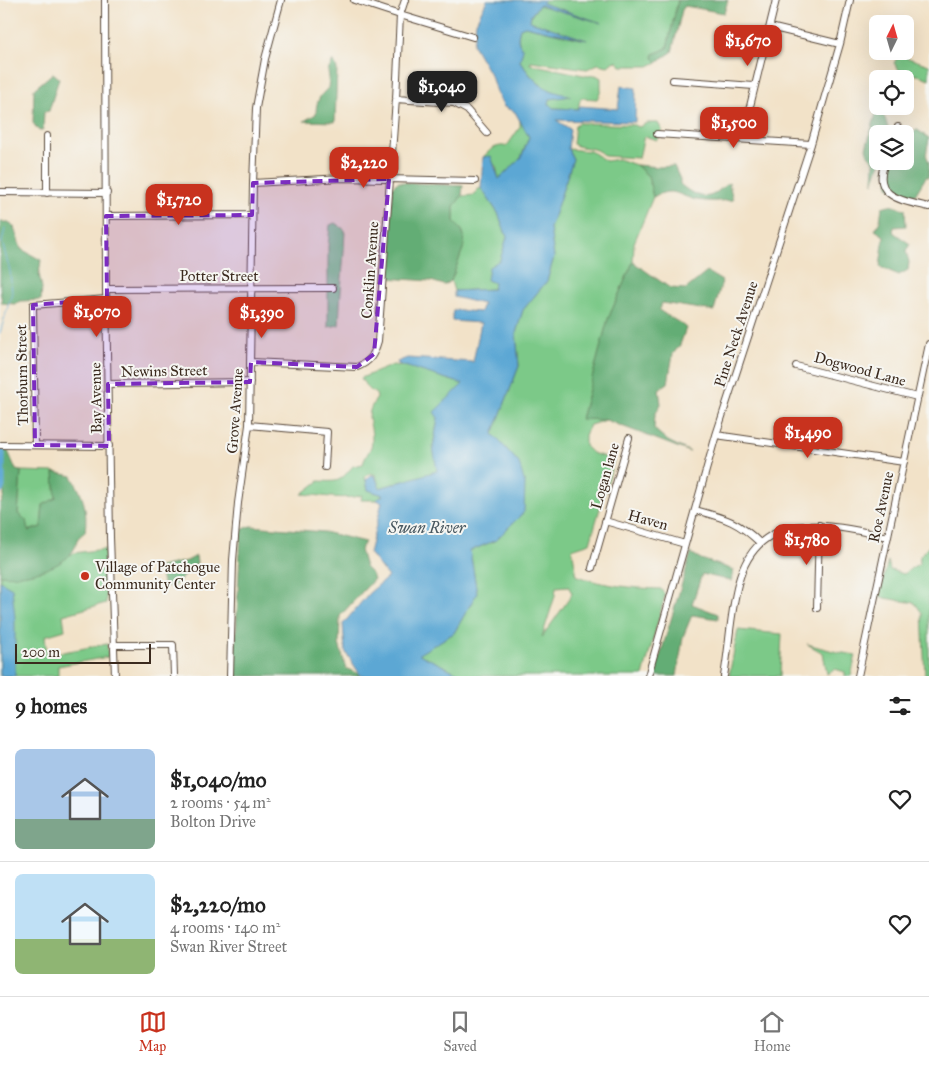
<!DOCTYPE html>
<meta charset="utf-8">
<style>
body{margin:0;font-family:"IM FELL Great Primer",serif;background:#f2f2f2;color:#222;height:100vh;display:flex;flex-direction:column;font-size:19px;white-space:nowrap}
*{box-sizing:border-box;margin:0}
p{font-size:16px;color:#767676}
.icon{flex:none;width:28px;height:28px;fill:none;stroke:currentColor;stroke-width:2;stroke-linecap:round;stroke-linejoin:round}
.map{position:relative;height:676px;overflow:hidden}
.side{display:flex;flex-direction:column;background:#fff;flex:1}
.side>*{flex:none}
.needle{width:32px;rotate:5deg}
.fabs{position:absolute;left:869px;top:15px;display:grid;gap:10px}
.fabs a{display:grid;place-items:center;width:45px;height:45px;border-radius:8px;background:#fff;box-shadow:0 5px 20px #0002;font-size:25px}
.scale{position:absolute;left:15px;bottom:12px;width:136px;box-sizing:border-box;padding-left:5px;border:2px solid #3b2a1e;border-top:0;font-size:14px;line-height:18px;white-space:nowrap;color:#3b2a1e;-webkit-text-stroke:4px #f6f6f2;paint-order:stroke}
.price{position:absolute;translate:-50% -42px;padding:0 11px;border-radius:10px;background:#c8321e;color:#fff;font-size:16px;line-height:32px;filter:drop-shadow(0 1px 2px #0008)}
.price::after{content:'';position:absolute;left:50%;top:30px;width:15px;height:11px;margin-left:-8px;background:inherit;clip-path:polygon(0 0,100% 0,50% 100%)}
.price.selected{background:#222;color:#fff}
ul{padding:0;list-style:none}
li{display:flex;align-items:center;gap:15px;height:125px;padding:0 15px}
li+li{border-top:1px solid #e0e0e0}
li span{display:grid;place-items:center;flex:none;width:140px;height:100px;border-radius:8px;color:#555}
li>.icon{margin-inline-start:auto}
span .icon{width:60px;height:60px;fill:#fffc;stroke-width:1}
li b{font-size:21px}
h2{display:flex;justify-content:space-between;align-items:center;height:60px;padding:0 15px;font-size:21px}
.dock{display:flex;justify-content:space-around;align-items:center;height:70px;border-top:1px solid #e0e0e0;background:#fff;font-size:14px;color:#767676}
.dock a{display:grid;justify-items:center;gap:2px}
.dock .selected{color:#c8321e}
.map>svg:first-child{display:block}
</style>
<div class="map">
<svg width="929" height="676" viewBox="0 0 929 676">
<rect width="100%" height="100%" fill="#f6f6f2"/>
<filter id="ink" filterUnits="userSpaceOnUse"><feTurbulence type="fractalNoise" baseFrequency=".02" numOctaves="2"/><feDisplacementMap in="SourceGraphic" scale="10" xChannelSelector="R" yChannelSelector="G"/><feConvolveMatrix kernelMatrix="1 2 1 2 8 2 1 2 1" color-interpolation-filters="sRGB"/></filter>
<filter id="wash" filterUnits="userSpaceOnUse"><feTurbulence type="fractalNoise" baseFrequency=".0096" numOctaves="4" result="noise"/><feDisplacementMap in="SourceGraphic" scale="20" xChannelSelector="R" yChannelSelector="G"/><feGaussianBlur stdDeviation="1.12" result="paint"/><feColorMatrix in="noise" values="0 0 0 0 0 0 0 0 0 0 0 0 0 0 0 0 0 1.4 0 .05"/><feComposite in="paint" operator="in"/></filter>
<g filter="url(#wash)">
<rect width="100%" height="100%" fill="#f2e2c8"/>
<path fill="#7bc988" stroke="#5b7a53" fill-rule="evenodd" d="M545 0H678L667 48 654 54 653 58 657 62 649 66H621L618 62 614 61 608 66 598 64 587 69 531 61 530 64 588 76 596 75 601 78V91L597 99 582 98 580 100 578 109 553 108 549 104 550 99 569 96C544 90 535 83 520 61 524 47 515 44 520 28L525 26 581 39 530 21 531 16 539 5 589 19 542 3Z
M899 55 929 65V79L921 76 900 71 894 63Z
M520 120 529 137 521 158 499 180 496 166 483 157C491 149 495 145 507 146L520 127Z
M579 123 634 125 639 127 647 123H658L662 130 657 140 644 136 639 158 604 156C595 145 583 150 573 144L575 125Z
M568 149 590 151 606 161 618 159 636 165 648 176 653 197 634 243 633 262 608 319 581 419 606 420 590 425 585 435V446L592 453 614 460 590 543 572 549 577 576C604 586 633 588 661 589L665 595 643 676H464L418 654 454 633 477 593 470 551 496 540 519 463 493 434 519 366 516 333 523 310 547 281 554 257 550 228 573 159ZM568 586 572 593 569 599 542 637 555 596 556 587Z
M481 188 498 213 507 237 493 289 454 291 451 281 464 246 463 232 454 221V206L462 196 475 195 477 190Z
M335 223 345 230C344 262 340 293 339 325L328 327V247L330 225Z
M393 365 410 367 463 384 438 418 433 447 438 471 379 488 376 475 370 473 365 477 368 490 383 495 376 500H361L362 495C346 501 319 495 302 494L319 481C340 482 339 482 353 466L363 464C365 455 373 449 372 439 372 420 363 417 377 398L376 394 367 388 361 378Z
M21 471 54 472 56 498 43 505 41 527 28 531 18 515Z
M929 546V676H925L922 613 915 603 885 598 879 596 888 561 890 570 904 574 913 567 919 564 920 556Z
M105 549 106 603 63 615 65 630 45 636 47 655 107 644 108 657 58 666V676H0V574L46 567 74 553Z
M738 630 782 634 780 676H729Z
M807 644 837 652 856 655 851 676H845V672L835 669 827 674 823 653Z"/>
<path fill="#64ad74" stroke="#506c49" d="M678 0H728L724 13 685 6 682 10 672 52 657 62 653 58 654 54 667 48Z
M333 61 337 69 335 122 304 121 316 114C316 102 319 96 328 88L329 78 328 71Z
M53 73 59 78 49 111 44 112 43 130 39 131 33 123 34 89Z
M878 110 885 118 890 134H878V161H881L873 183 874 162 868 155 866 148 876 114Z
M916 129 929 138 926 155 929 162V177H926L915 195H903L888 186 890 165 893 161H905V140Z
M636 165 660 167 674 166 680 179V184C688 191 701 200 712 195 717 193 723 186 729 183L733 200C721 201 709 202 697 200 677 196 675 186 653 197L648 176Z
M398 182 463 186 462 196 454 206V221L463 232 464 246 451 281 444 285 431 281 386 278 393 186Z
M889 205 905 209 906 226 894 227 893 232 910 244 906 251 909 262 908 270 899 275 880 267 884 236 875 230 880 221 882 207Z
M0 222H9L14 227 21 249 41 260 39 274 42 288 41 300 21 301 15 304 2 303 0 289Z
M633 262 670 288 686 289 707 272 722 281 714 311 662 303 659 310C668 317 677 320 686 328L680 345 673 354 668 383 659 389 661 404 655 415 654 429 668 441 690 452 606 420 581 419 608 319Z
M0 450 8 451 16 470 21 471 18 514 26 520 28 531 41 527 43 505 56 498 54 472 72 476C83 496 88 509 85 532 73 541 79 541 73 551 60 570 21 578 0 575V505L4 496 3 471H0Z
M251 526 324 532 365 542 360 550 365 567 372 574 374 579 340 616 339 644 346 668 359 674V676H234L241 530Z
M691 553 701 559 734 570 731 581 702 574 692 604 718 614V619L692 615 683 637 677 676H654Z
M196 556 197 563 173 587 164 586 158 570 159 567 187 561Z"/>
<path fill="#5ca7d4" stroke="#4c6879" d="M487 0H545L542 3 602 23 539 5 531 15 530 21 587 40 525 26 520 28C518 36 516 42 523 49L520 61C536 85 544 90 571 96L550 99 549 104 553 108 578 109 580 106 618 109 621 86 636 88 635 122 556 120 570 129 568 149 573 159 550 228 554 257 547 281 523 310 516 333 519 366 493 434 519 463 525 484 524 512 496 540 470 551 477 593 454 633 419 654 464 676H361L345 651 343 624 369 593 388 577 369 553 382 502 376 500 383 495 368 490 366 480 371 475 375 476 380 488 437 471 433 447 438 418 434 412 463 384 398 364 397 362 407 358 473 362 481 323 452 321 453 310 480 312 483 304 454 297V291L493 289 494 283 487 280 489 267 500 260 507 237 498 213 481 188 483 157 491 156 499 179 521 158 529 137 515 112 504 107 496 92 491 76 473 45 476 22Z
M0 581 12 588 15 618V676H0Z"/>
<g fill="none" stroke-linecap="round" stroke-linejoin="round">
<path stroke="#5ca7d4" stroke-width="1" d="M0 333 12 293 10 271 2 242 5 229"/>
<path stroke="#5ca7d4" stroke-width="9" d="M0 489 1 486V453"/>
</g>
</g>
<g filter="url(#ink)">
<g fill="none" stroke-linecap="round" stroke-linejoin="round">
<g stroke="#564638" stroke-width="8">
<path id="minor" d="M105 0 106 289 110 537 115 676
M354 0 400 15 473 37
M770 27 840 44
M673 80 754 86
M396 99 454 103 467 110 487 133
M898 127 899 134
M657 134 811 144
M47 136V193
M742 139 776 0
M886 161C869 197 904 201 929 207
M253 183 342 178 475 181
M0 192 107 193
M106 216 252 215
M106 289 333 288
M251 362 357 367C370 362 374 355 378 341L396 99 400 15 405 0
M796 366 917 397
M108 384 250 382
M249 425 327 432 325 467
M716 435 904 462
M0 445 109 446
M35 445 33 305 107 299
M695 510C724 518 738 521 760 543
M605 521 685 544
M592 568 629 438
M817 608 819 525
M113 645H173L174 676
M230 676 233 560 238 503 249 425 253 183 256 108 265 59 281 0
M648 676 716 435 811 144 840 44 850 0
M724 676C730 643 730 609 740 577 762 507 833 525 888 537
M858 676 929 344"/>
</g>
<use href="#minor" stroke="#fff" stroke-width="6"/>
</g>
</g>
<path fill="#7b2cbf" fill-opacity="0.2" stroke="#7b2cbf" stroke-width="4" stroke-dasharray="10 6" stroke-linejoin="round" d="M389 179 374 354 357 367 251 362 250 382 108 384 109 446 35 445 33 305 107 299 106 216 252 215 253 183Z"/>
<circle fill="#c8321e" stroke="#f6f6f2" stroke-width="2" cx="85" cy="576" r="5"/>
<g text-anchor="middle" dominant-baseline="central" stroke-width="4" stroke-linejoin="round" paint-order="stroke">
<g font-size="15" fill="#3b2a1e" stroke="#f6f6f2">
<text transform="translate(370 270) rotate(-86)">Conklin Avenue</text>
<text x="219" y="276">Potter Street</text>
<text transform="translate(736 334) rotate(-72)">Pine Neck Avenue</text>
<text transform="translate(860 369) rotate(15)">Dogwood Lane</text>
<text transform="translate(164 371) rotate(-1)">Newins Street</text>
<text transform="translate(22 375) rotate(-91)">Thorburn Street</text>
<text transform="translate(96 398) rotate(-91)">Bay Avenue</text>
<text transform="translate(235 411) rotate(-86)">Grove Avenue</text>
<text transform="translate(605 476) rotate(-74)">Logan lane</text>
<text transform="translate(881 507) rotate(-78)">Roe Avenue</text>
<text transform="translate(648 520) rotate(15)">Haven</text>
</g>
<g font-size="15" fill="#3b2a1e" stroke="#f6f6f2" text-anchor="start">
<text x="95" y="567">Village of Patchogue<tspan x="95" dy="17">Community Center</tspan></text>
</g>
<g font-size="16" font-style="italic" fill="#47565e" stroke="#f6f6f2">
<text x="427" y="527">Swan River</text>
</g>
</g>
</svg>
<div class="fabs">
<a><svg class="needle" viewBox="-14 -14 28 28"><path d="M0-13l5 13h-10z" fill="#e53935"/><path d="M0 13l5-13h-10z" fill="#767676"/></svg></a>
<a><svg class="icon" aria-label="locate" viewBox="0 0 24 24"><circle cx="12" cy="12" r="6"/><path d="M12 2v4M12 18v4M2 12h4M18 12h4"/></svg></a>
<a><svg class="icon" aria-label="layers" viewBox="0 0 24 24"><path d="M12 4l9 5-9 5-9-5zM3 14l9 5 9-5"/></svg></a>
</div>
<div class="scale">200 m</div>
<b class="price" style="left:748px;top:67px">$1,670</b>
<b class="price selected" style="left:442px;top:113px">$1,040</b>
<b class="price" style="left:734px;top:149px">$1,500</b>
<b class="price" style="left:364px;top:189px">$2,220</b>
<b class="price" style="left:179px;top:226px">$1,720</b>
<b class="price" style="left:97px;top:338px">$1,070</b>
<b class="price" style="left:262px;top:339px">$1,390</b>
<b class="price" style="left:808px;top:459px">$1,490</b>
<b class="price" style="left:807px;top:566px">$1,780</b>
</div>
<section class="side">
<h2>9 homes<svg class="icon" aria-label="filters" viewBox="0 0 24 24"><path d="M4 7h16M4 17h16"/><circle cx="9" cy="7" r="2"/><circle cx="15" cy="17" r="2"/></svg></h2>
<ul>
<li><span style="background:linear-gradient(#a9c7e8 70%,#7fa58c 0)"><svg class="icon" aria-label="home" viewBox="0 0 24 24"><path d="M3 11l9-7 9 7M6 9v11h12V9"/></svg></span><div><b>$1,040/mo</b><p>2 rooms · 54 m²</p><p>Bolton Drive</p></div><svg class="icon" aria-label="heart" viewBox="0 0 24 24"><path d="M12 20l-8-8c-3-5 5-10 8-4 3-6 11-1 8 4z"/></svg></li>
<li><span style="background:linear-gradient(#bfe0f5 65%,#8fb573 0)"><svg class="icon" aria-label="home" viewBox="0 0 24 24"><path d="M3 11l9-7 9 7M6 9v11h12V9"/></svg></span><div><b>$2,220/mo</b><p>4 rooms · 140 m²</p><p>Swan River Street</p></div><svg class="icon" aria-label="heart" viewBox="0 0 24 24"><path d="M12 20l-8-8c-3-5 5-10 8-4 3-6 11-1 8 4z"/></svg></li>
</ul>
</section>
<nav class="dock">
<a class="selected"><svg class="icon" aria-label="map" viewBox="0 0 24 24"><path d="M3 6l6-2 6 2 6-2v14l-6 2-6-2-6 2zM9 4v14M15 6v14"/></svg>Map</a>
<a><svg class="icon" aria-label="saved" viewBox="0 0 24 24"><path d="M7 4h10v16l-5-4-5 4z"/></svg>Saved</a>
<a><svg class="icon" aria-label="home" viewBox="0 0 24 24"><path d="M3 11l9-7 9 7M6 9v11h12V9"/></svg>Home</a>
</nav>
